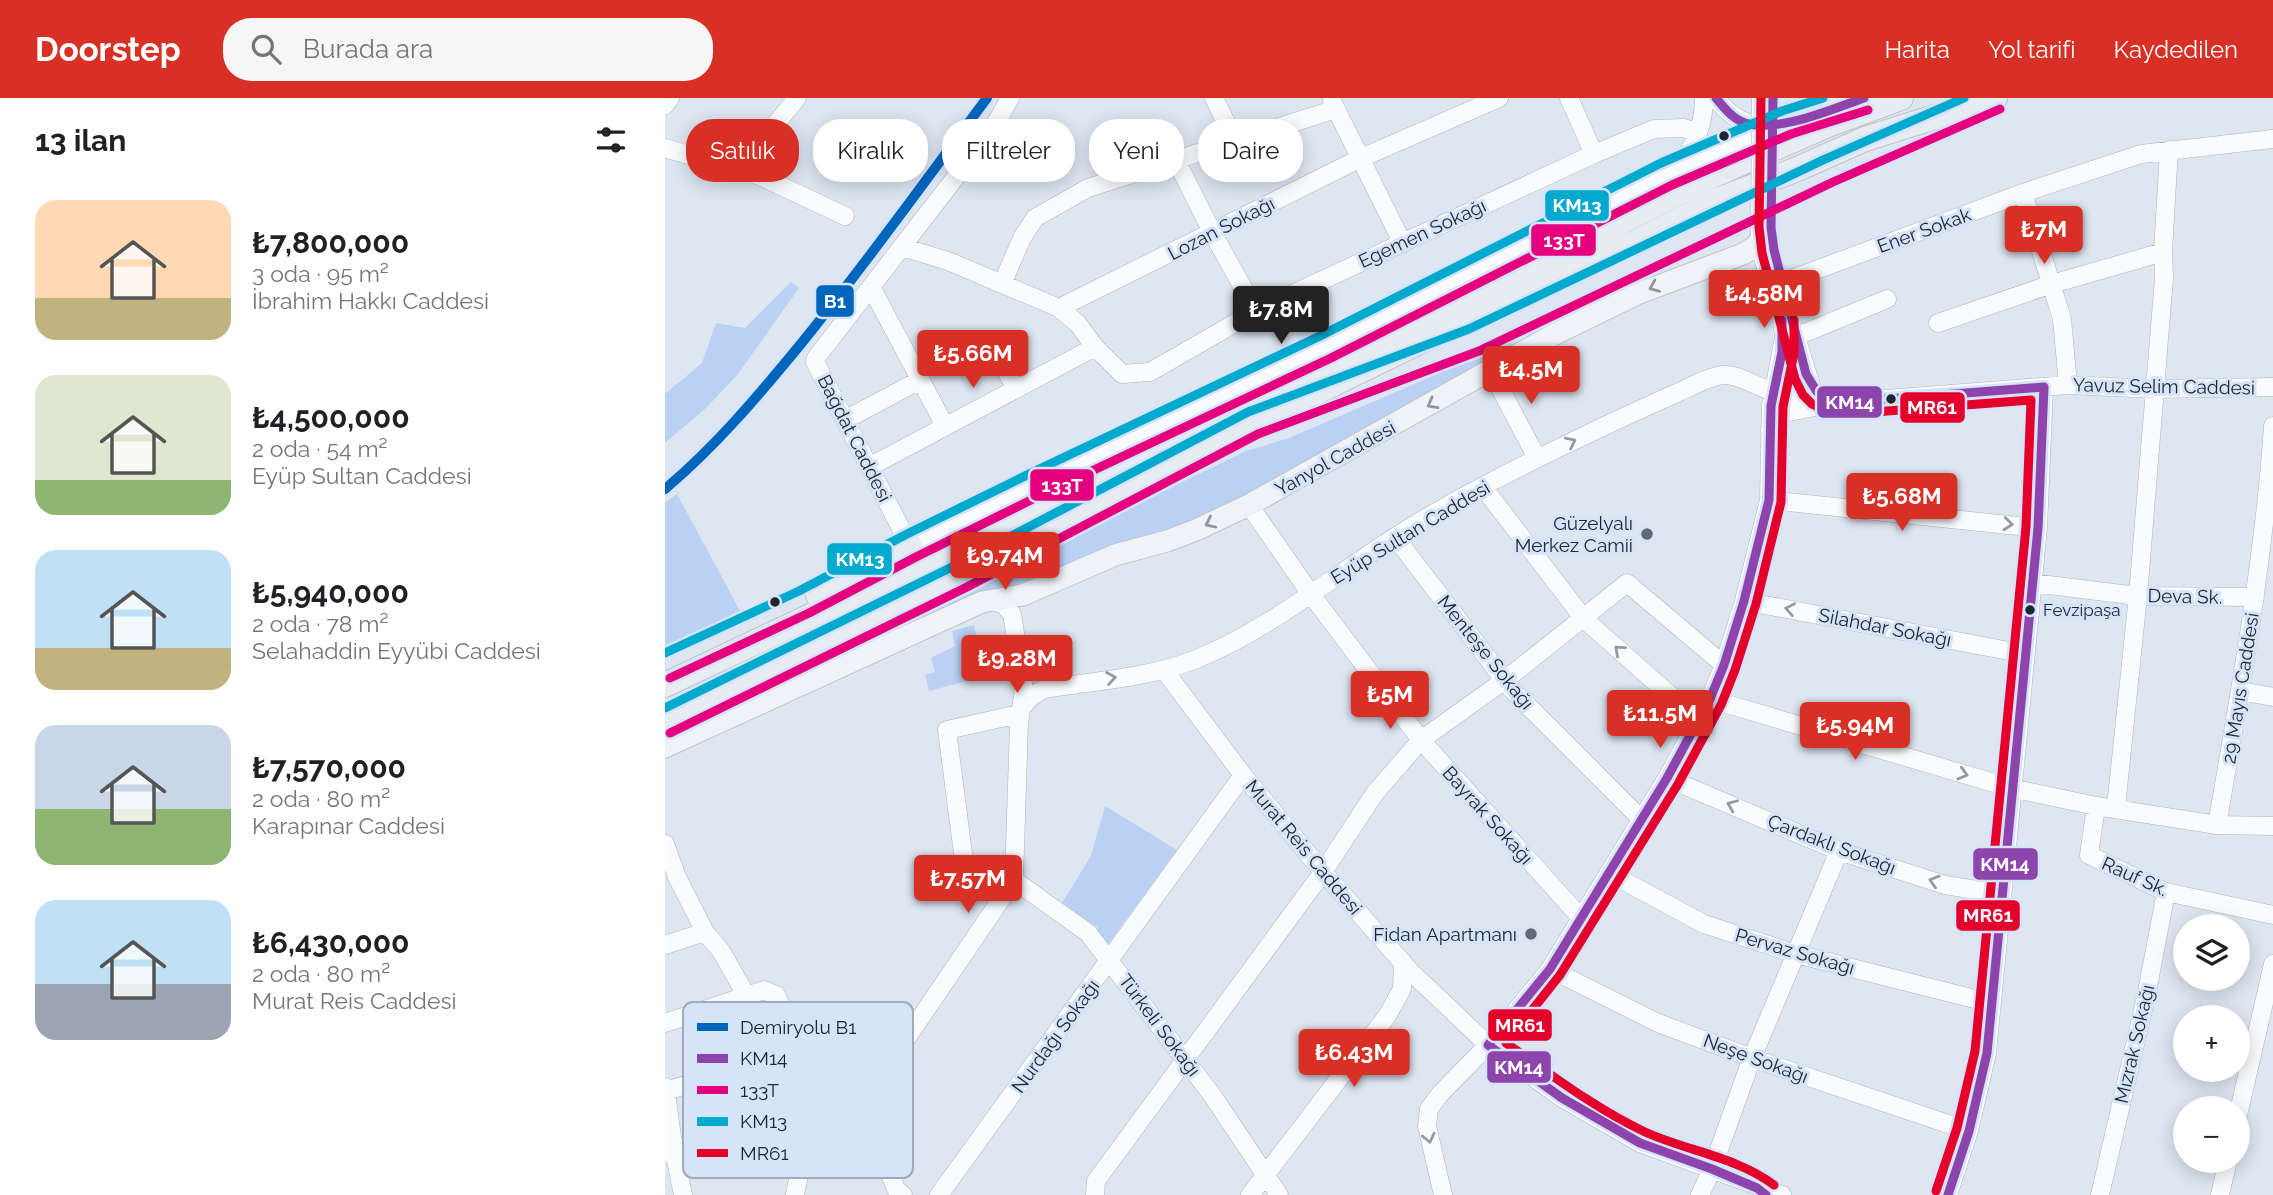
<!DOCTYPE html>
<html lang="tr">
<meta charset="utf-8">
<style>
body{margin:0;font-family:Raleway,sans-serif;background:#f6f6f6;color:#202124;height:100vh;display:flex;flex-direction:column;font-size:26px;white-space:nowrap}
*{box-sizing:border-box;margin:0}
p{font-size:23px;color:#757577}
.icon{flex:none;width:38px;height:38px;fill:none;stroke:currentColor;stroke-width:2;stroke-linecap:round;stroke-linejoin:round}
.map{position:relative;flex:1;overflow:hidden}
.details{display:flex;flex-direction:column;background:#fff;width:665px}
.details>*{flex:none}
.top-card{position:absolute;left:21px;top:21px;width:665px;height:63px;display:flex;gap:14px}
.fabs{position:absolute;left:1508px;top:816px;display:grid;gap:14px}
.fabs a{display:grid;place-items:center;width:77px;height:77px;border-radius:50%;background:#fff;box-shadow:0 4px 18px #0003;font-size:35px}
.price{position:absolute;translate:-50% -60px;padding:0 16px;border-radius:7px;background:#d93025;color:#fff;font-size:23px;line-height:46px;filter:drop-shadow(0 2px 4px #0008)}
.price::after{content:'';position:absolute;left:50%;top:42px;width:21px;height:16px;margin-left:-10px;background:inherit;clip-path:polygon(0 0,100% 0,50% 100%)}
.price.active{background:#222;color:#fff}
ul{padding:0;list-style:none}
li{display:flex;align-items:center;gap:21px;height:175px;padding:0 35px}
li span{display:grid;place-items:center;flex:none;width:196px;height:140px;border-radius:21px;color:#555}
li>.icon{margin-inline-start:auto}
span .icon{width:84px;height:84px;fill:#fffc;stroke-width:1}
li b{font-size:30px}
h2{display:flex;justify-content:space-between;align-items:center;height:84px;padding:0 35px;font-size:30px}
.pill{padding:0 24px;border-radius:28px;background:#fff;box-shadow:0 4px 18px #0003;font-size:24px;line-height:63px}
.pill.active{background:#d93025;color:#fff}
header{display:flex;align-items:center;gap:42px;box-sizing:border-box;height:98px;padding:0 35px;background:#d93025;color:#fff}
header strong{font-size:33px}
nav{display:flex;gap:38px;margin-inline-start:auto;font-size:24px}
.search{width:490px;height:63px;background:#f6f6f6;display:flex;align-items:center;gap:18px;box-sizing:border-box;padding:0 24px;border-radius:28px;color:#757577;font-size:26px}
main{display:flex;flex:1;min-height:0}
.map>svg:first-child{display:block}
</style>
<header>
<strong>Doorstep</strong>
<div class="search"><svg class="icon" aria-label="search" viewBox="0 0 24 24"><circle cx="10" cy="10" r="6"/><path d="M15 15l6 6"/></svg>Burada ara</div>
<nav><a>Harita</a><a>Yol tarifi</a><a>Kaydedilen</a></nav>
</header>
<main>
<section class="details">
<h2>13 ilan<svg class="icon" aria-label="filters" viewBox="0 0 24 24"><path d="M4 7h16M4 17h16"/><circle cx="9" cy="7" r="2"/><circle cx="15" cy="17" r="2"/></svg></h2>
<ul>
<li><span style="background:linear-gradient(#ffd9b3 70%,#c2b280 0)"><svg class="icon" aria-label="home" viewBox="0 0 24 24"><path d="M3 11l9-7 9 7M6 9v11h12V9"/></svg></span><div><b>₺7,800,000</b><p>3 oda · 95 m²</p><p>İbrahim Hakkı Caddesi</p></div></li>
<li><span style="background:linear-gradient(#dfe7d0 75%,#8fb573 0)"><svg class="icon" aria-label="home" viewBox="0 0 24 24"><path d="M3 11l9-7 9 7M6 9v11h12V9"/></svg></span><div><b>₺4,500,000</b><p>2 oda · 54 m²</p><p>Eyüp Sultan Caddesi</p></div></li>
<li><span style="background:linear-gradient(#bfe0f5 70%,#c2b280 0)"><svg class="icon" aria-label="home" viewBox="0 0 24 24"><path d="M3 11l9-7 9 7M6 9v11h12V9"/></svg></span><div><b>₺5,940,000</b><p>2 oda · 78 m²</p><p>Selahaddin Eyyübi Caddesi</p></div></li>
<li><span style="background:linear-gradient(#c9d6e8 60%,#8fb573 0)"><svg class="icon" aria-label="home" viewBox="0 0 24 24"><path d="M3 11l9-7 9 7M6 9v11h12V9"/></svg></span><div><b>₺7,570,000</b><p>2 oda · 80 m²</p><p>Karapınar Caddesi</p></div></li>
<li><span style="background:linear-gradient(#bfe0f5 60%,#9aa5b1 0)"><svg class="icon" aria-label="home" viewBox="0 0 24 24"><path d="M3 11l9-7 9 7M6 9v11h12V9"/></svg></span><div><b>₺6,430,000</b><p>2 oda · 80 m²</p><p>Murat Reis Caddesi</p></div></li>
</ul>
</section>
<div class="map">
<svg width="1608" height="1097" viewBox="0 0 1608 1097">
<rect width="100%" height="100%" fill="#dee6f2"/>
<path fill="#bad1f4" d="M126 184 134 190 73 276 41 310 0 345V296L37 265 51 225 80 230Z
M851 242 824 267 575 402 500 437 0 642V635L581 353 624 340Z
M12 396 80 522 0 561V405Z
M309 527 321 578 264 593 260 577 270 574 266 560 290 548 287 533Z
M440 708 512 752 443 846 434 838 432 829 397 805 426 758Z"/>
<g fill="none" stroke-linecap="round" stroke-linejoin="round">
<g stroke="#adb3be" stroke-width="19">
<path id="minor" d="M345 0 331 25 297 71 151 260 150 264 245 448 660 249 1002 76 1122 24
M549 0 570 43
M904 0 929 56
M1051 0C1066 20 1082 29 1108 26
M667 3 737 144
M0 7 5 0
M0 50 95 78 180 118
M511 62 547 134 591 213
M74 71 132 0
M1008 71C1029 54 1039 27 1039 0
M1358 95 1397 221 1403 287
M237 149 283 163 394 210 413 226 430 249 457 276 485 274 591 213 929 56 989 31 1019 30 1033 35
M1116 185 1358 95 1476 56 1608 41
M337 186 357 140 370 120 423 90 671 11
M206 189 280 328
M394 210 696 60 834 0
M1124 217 1146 287
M1273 225 1387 186 1498 154
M1130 239 1222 201
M325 244 351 291
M826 273 872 360
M180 322 255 282
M1105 331 1114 318 1124 314 1170 305 1403 287 1490 291 1608 289
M204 369 430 249
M818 389 919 521 1023 613 1045 601 1346 690 1431 708 1552 727 1608 728
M1104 402 1373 430
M584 407 645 495 756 642 916 820
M730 439 847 592 977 722
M1367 485 1473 498 1590 499
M1079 503 1360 556
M499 572 578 677 658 774 745 873 823 947 897 1000 975 1045 1117 1097
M1575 593 1608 599
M356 610 367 598 379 591C428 583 482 580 529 562 600 534 663 482 727 441 790 400 860 366 927 334 956 320 985 307 1014 294 1027 288 1043 279 1058 277 1087 274 1141 330 1141 276
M1002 680 1174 753 1280 787 1336 796
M1431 708 1424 757 1501 794 1608 817
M1451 709 1473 498 1499 180 1498 153 1504 52
M1552 727C1575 594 1599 462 1608 328
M0 746 12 779 40 834 56 853 81 897
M300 771 282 632 354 616
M944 775 1039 826 1131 856 1326 905
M349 782 423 835 547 997 614 1097
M0 847 40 834
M885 871 993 925 1087 960 1304 1033
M0 925 99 892 111 897 127 933 185 1005 197 1006 231 1091 238 1097
M0 989 9 1053 18 1097
M0 993 142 952
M197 1006 349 782 354 624 359 592 347 516 339 507 327 502
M1573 1017 1608 866
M0 1055 127 1026 135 1072 130 1096
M274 1097 578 677
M430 1097 431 1083 658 774 710 695 756 642 840 582 962 485 1059 567
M585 1097 722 918 737 891 738 864
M778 1097 762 1028 764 1011 775 996 823 947 885 871 1002 680 1045 601 1059 567 1079 503 1104 402 1106 308 1119 239 1117 223 1097 156 1095 136
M1035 1097 1047 1071 1087 960 1174 753
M1283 1097 1304 1033 1322 955 1373 430 1379 289
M1435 1097 1481 899 1501 794
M1555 1097 1563 1062"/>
</g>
<g stroke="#bec2c9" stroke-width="23">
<path id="major" d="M0 649 317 504 358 497 450 457 502 443 531 432 584 407 888 237 972 196 1078 156 1091 148 1095 142"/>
</g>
<g stroke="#bec2c9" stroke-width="26">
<path id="highway" d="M1122 24 1169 9
M153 497 245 448
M0 587 358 417 840 183 1047 78 1165 26 1236 0
M0 624 297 478 537 350 816 214 971 144 1053 102 1130 72 1200 41 1330 0"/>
</g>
<use href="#minor" stroke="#fafbfd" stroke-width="18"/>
<use href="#major" stroke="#eff2f6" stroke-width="21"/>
<use href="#highway" stroke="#e7ecf2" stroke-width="24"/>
<g stroke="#adb3be" stroke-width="19" stroke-linecap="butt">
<path id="minor-bridge" d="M1095 136 1096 0"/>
</g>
<use href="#minor-bridge" stroke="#fafbfd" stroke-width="18"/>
<g stroke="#d6e4fa" stroke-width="14">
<path id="bus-1" d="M1051 0C1059 10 1068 21 1080 25 1113 35 1168 11 1199 0
M1108 0 1106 129 1109 152 1141 276 1152 294 1170 305 1379 289 1373 430 1322 955 1304 1033 1283 1097
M1101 1097 1092 1090 1047 1071 975 1045 897 1000 823 947 885 871 1002 680 1045 601 1059 567 1079 503 1104 402 1106 308 1117 254V222"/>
</g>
<g stroke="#d6e4fa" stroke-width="14">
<path id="bus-2" d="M5 580 144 515 251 459 376 397 666 260 1007 87 1126 36 1203 12
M5 635 302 489 593 336 814 253 1168 84 1335 11"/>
</g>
<g stroke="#d6e4fa" stroke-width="14">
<path id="bus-3" d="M0 555 134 493 240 437 366 375 655 238 996 65 1117 13 1158 0
M0 610 291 467 583 314 804 231 1158 62 1299 0"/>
</g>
<g stroke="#d6e4fa" stroke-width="14">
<path id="bus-4" d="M1096 0 1094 129 1097 155 1130 281 1138 297 1147 306 1170 317 1366 302 1361 429 1310 953 1292 1030 1271 1093
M1109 1087C1072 1059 1022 1053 980 1034 931 1011 885 976 841 945L895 877 1013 686 1056 607 1070 572 1091 506 1116 404 1118 309 1129 255V222"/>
</g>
<use href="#bus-1" stroke="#8e44ad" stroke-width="9"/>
<use href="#bus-2" stroke="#e5007d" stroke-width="9"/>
<use href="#bus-3" stroke="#00a9ce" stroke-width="9"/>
<use href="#bus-4" stroke="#e4002b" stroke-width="9"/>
<g stroke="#d6e4fa" stroke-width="16">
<path id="rail-1" d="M0 391C51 348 93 298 135 247 200 167 260 83 322 0"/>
</g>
<use href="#rail-1" stroke="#0065bd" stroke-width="10"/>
</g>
<defs><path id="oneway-chevron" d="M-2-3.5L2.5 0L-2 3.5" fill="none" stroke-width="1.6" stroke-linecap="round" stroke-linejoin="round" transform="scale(1.75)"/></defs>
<g stroke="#91969c">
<use href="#oneway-chevron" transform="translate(989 189) rotate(158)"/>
<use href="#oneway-chevron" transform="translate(767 306) rotate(151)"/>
<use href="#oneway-chevron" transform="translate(545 425) rotate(155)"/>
</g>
<g stroke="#979ba0">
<use href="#oneway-chevron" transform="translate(906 344) rotate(-26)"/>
<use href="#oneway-chevron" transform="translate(1343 426) rotate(6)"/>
<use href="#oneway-chevron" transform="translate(1125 511) rotate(-169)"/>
<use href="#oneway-chevron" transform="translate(954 552) rotate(-139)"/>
<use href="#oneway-chevron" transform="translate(446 580) rotate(-9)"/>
<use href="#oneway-chevron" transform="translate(1298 676) rotate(16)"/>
<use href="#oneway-chevron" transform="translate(1067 707) rotate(-157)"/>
<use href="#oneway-chevron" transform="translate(1269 783) rotate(-163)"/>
<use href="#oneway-chevron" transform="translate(764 1040) rotate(77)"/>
</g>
<g fill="#1f252f" stroke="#d6e4fa" stroke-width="2.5">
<circle cx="1059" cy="38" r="6"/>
<circle cx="1226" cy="301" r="6"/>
<circle cx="110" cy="504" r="6"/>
<circle cx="1365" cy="512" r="6"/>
</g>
<g fill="#626973" stroke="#d6e4fa" stroke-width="2.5">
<circle cx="982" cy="436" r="7"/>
<circle cx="866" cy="836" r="7"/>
</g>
<g text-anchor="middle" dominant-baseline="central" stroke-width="6" stroke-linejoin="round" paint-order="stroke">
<g font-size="17" fill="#1f252f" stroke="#d6e4fa" text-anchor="start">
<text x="1378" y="512">Fevzipaşa</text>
</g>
<g font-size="19" fill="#1f252f" stroke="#d6e4fa">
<text transform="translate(556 130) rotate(-27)">Lozan Sokağı</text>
<text transform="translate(1259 132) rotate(-20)">Ener Sokak</text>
<text transform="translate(757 135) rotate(-25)">Egemen Sokağı</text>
<text transform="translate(1499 288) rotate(1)">Yavuz Selim Caddesi</text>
<text transform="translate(190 340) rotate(63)">Bağdat Caddesi</text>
<text transform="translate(670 360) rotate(-29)">Yanyol Caddesi</text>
<text transform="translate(745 434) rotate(-31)">Eyüp Sultan Caddesi</text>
<text transform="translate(1520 498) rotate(1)">Deva Sk.</text>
<text transform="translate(1220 529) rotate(11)">Silahdar Sokağı</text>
<text transform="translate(821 554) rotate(51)">Menteşe Sokağı</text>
<text transform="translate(1575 590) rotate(-81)">29 Mayıs Caddesi</text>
<text transform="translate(823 717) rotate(48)">Bayrak Sokağı</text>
<text transform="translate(1167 746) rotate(21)">Çardaklı Sokağı</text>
<text transform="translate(639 749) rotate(50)">Murat Reis Caddesi</text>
<text transform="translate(1470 778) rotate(24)">Rauf Sk.</text>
<text transform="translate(1130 853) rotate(16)">Pervaz Sokağı</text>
<text transform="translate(495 927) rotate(53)">Türkeli Sokağı</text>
<text transform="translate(390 938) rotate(-54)">Nurdağı Sokağı</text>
<text transform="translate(1469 946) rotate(-77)">Mızrak Sokağı</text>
<text transform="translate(1091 960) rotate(20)">Neşe Sokağı</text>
</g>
<g font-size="19" fill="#1f252f" stroke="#d6e4fa" text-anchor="end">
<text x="968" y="425">Güzelyalı<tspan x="968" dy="22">Merkez Camii</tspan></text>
<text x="852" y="836">Fidan Apartmanı</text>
</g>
</g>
<rect x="18" y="904" width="230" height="176" rx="10" fill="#d6e4fa" stroke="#9fabbd" stroke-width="2"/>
<rect x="32" y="925" width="31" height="8" fill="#0065bd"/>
<rect x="32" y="956" width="31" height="9" fill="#8e44ad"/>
<rect x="32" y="988" width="31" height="8" fill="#e5007d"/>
<rect x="32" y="1019" width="31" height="9" fill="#00a9ce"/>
<rect x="32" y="1051" width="31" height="8" fill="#e4002b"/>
<g font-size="19" fill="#1f252f">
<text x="75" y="936">Demiryolu B1</text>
<text x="75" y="967">KM14</text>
<text x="75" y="999">133T</text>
<text x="75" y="1030">KM13</text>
<text x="75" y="1062">MR61</text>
</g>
<g stroke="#d6e4fa" stroke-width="2.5">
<rect x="879" y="91" width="66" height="33" rx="7" fill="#00a9ce"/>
<rect x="865" y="125" width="67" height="34" rx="7" fill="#e5007d"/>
<rect x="150" y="186" width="40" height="34" rx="7" fill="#0065bd"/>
<rect x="1151" y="287" width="67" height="34" rx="7" fill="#8e44ad"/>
<rect x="1234" y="293" width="67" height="33" rx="7" fill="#e4002b"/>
<rect x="364" y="370" width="66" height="34" rx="7" fill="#e5007d"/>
<rect x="161" y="444" width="67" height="34" rx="7" fill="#00a9ce"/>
<rect x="1307" y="749" width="67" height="34" rx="7" fill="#8e44ad"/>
<rect x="1290" y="801" width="66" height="33" rx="7" fill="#e4002b"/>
<rect x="822" y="910" width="66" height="34" rx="7" fill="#e4002b"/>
<rect x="821" y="952" width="66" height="34" rx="7" fill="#8e44ad"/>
</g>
<g font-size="19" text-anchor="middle" font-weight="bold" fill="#fff">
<text x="912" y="114">KM13</text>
<text x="899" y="149">133T</text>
<text x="170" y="210">B1</text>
<text x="1185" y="311">KM14</text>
<text x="1267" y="316">MR61</text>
<text x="397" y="394">133T</text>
<text x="195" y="468">KM13</text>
<text x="1340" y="773">KM14</text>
<text x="1323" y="824">MR61</text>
<text x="855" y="934">MR61</text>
<text x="854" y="976">KM14</text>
</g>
</svg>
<div class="fabs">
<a><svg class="icon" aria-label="layers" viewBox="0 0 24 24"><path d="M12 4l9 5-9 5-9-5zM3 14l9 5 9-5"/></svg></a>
<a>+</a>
<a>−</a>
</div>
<b class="price" style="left:1379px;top:168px">₺7M</b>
<b class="price" style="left:1099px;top:232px">₺4.58M</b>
<b class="price active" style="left:616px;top:248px">₺7.8M</b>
<b class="price" style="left:308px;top:292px">₺5.66M</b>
<b class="price" style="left:866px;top:308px">₺4.5M</b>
<b class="price" style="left:1237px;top:435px">₺5.68M</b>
<b class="price" style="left:340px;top:494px">₺9.74M</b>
<b class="price" style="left:352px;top:597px">₺9.28M</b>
<b class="price" style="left:725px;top:633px">₺5M</b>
<b class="price" style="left:995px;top:652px">₺11.5M</b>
<b class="price" style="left:1190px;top:664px">₺5.94M</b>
<b class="price" style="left:303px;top:817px">₺7.57M</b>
<b class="price" style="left:689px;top:991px">₺6.43M</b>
<div class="top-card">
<a class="pill active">Satılık</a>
<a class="pill">Kiralık</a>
<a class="pill">Filtreler</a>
<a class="pill">Yeni</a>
<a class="pill">Daire</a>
</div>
</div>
</main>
